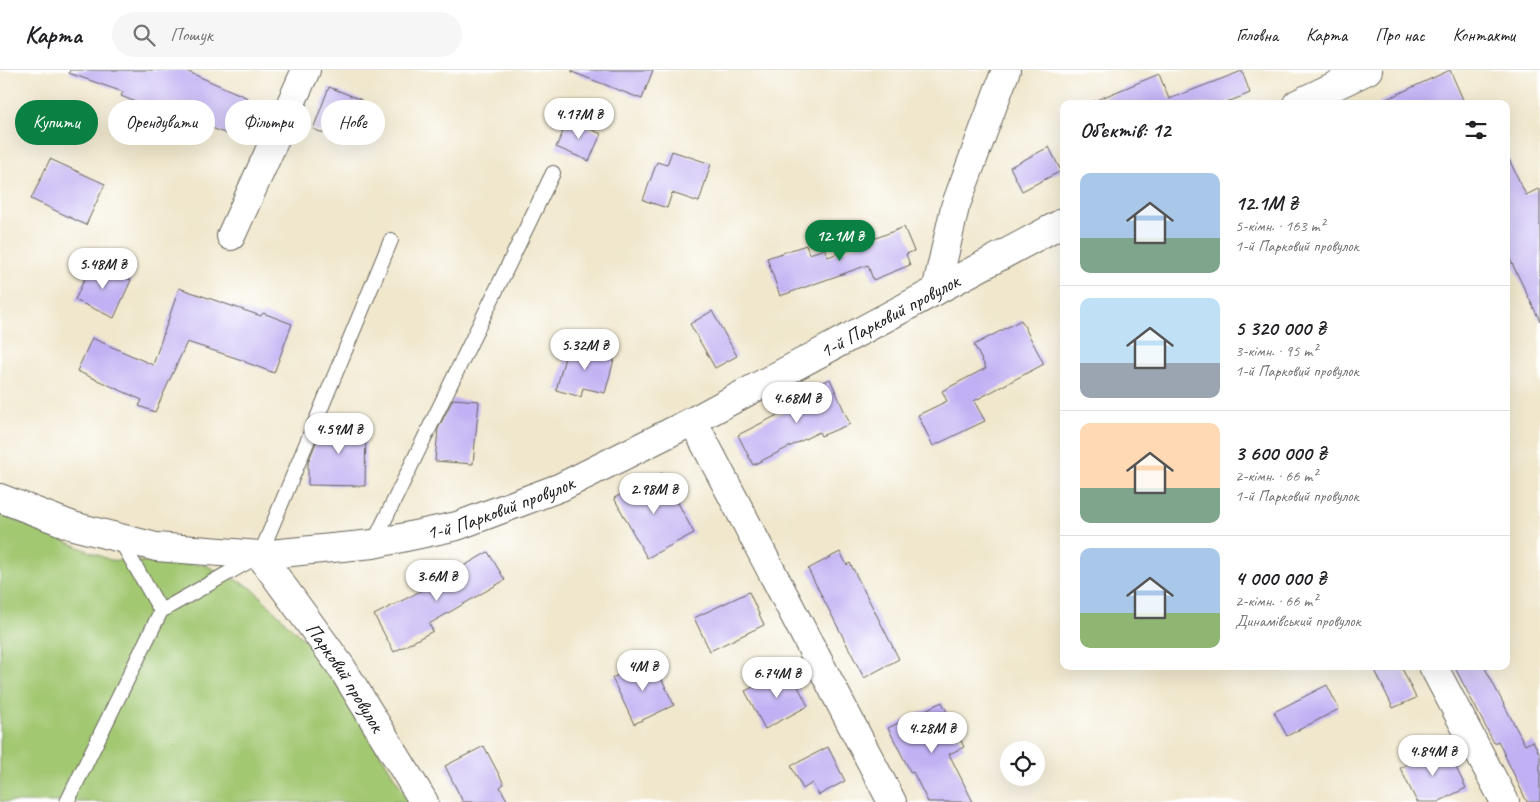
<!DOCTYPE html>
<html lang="uk">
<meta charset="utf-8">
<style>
body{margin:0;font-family:Caveat,sans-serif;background:#f6f6f6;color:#202124;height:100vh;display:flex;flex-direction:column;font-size:19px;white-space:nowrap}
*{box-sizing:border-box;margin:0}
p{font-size:16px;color:#757577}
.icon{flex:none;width:28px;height:28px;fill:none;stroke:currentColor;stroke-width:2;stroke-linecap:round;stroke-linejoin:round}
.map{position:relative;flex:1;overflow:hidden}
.sheet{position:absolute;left:1060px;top:30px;width:450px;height:570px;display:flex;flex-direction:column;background:#fff;border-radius:10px;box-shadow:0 5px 20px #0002}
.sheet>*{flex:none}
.top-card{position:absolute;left:15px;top:30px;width:475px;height:45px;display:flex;gap:10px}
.tools{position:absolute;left:1000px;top:671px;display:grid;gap:10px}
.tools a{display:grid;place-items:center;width:45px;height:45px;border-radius:50%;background:#fff;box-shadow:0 5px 20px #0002;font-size:25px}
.price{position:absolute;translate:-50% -42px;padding:0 11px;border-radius:18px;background:#fff;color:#222;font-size:16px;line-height:32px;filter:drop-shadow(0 1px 2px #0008)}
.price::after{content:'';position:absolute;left:50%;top:30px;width:15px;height:11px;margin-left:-8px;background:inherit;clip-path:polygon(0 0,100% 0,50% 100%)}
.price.active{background:#0b8043;color:#fff}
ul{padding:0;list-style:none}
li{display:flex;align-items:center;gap:15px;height:125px;padding:0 20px}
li+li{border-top:1px solid #e0e0e0}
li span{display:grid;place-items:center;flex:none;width:140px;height:100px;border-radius:10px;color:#555}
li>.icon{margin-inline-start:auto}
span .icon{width:60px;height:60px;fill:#fffc;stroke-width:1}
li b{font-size:21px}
h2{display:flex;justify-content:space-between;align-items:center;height:60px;padding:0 20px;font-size:21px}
.tag{padding:0 18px;border-radius:22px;background:#fff;box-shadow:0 5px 20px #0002;font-size:18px;line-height:45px}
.tag.active{background:#0b8043;color:#fff}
header{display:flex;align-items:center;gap:30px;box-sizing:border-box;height:70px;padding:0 25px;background:#fff;border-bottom:1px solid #e0e0e0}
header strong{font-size:24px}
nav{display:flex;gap:28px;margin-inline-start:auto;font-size:18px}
.search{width:350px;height:45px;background:#f6f6f6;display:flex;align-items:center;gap:12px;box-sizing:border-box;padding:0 18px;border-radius:28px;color:#757577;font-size:19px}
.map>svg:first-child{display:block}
</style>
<header>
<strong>Карта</strong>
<div class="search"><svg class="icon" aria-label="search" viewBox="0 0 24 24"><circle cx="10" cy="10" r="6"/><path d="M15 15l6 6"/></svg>Пошук</div>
<nav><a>Головна</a><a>Карта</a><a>Про нас</a><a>Контакти</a></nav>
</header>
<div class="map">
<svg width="1540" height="732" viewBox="0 0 1540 732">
<rect width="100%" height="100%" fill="#fff"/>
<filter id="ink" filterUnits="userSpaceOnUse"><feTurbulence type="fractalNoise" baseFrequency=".02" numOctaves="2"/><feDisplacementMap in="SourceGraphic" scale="10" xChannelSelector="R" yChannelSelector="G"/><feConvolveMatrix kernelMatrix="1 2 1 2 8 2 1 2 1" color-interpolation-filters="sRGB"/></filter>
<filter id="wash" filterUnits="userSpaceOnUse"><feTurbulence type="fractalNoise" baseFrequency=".0096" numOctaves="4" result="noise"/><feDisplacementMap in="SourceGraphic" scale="20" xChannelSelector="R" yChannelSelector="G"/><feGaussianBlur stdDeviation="1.12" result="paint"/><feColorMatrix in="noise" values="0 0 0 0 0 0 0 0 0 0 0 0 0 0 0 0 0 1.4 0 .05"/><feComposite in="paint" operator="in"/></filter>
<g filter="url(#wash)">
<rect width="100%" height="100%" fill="#f0e7cc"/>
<path fill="#a3c872" stroke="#607247" d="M0 444 110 490 205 495 252 518 318 584 410 732H0Z"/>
<g id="blocks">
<path fill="#c1b0f3" d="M70 0H184L248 28 231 66 167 39 165 44 121 26 123 22 69 3Z
M572 0H653L642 29 572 2Z
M1450 0 1465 34H1376Z
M1242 1 1250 23 1223 34H1087L1159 4 1169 29Z
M329 17 362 30 346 72 313 59Z
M569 49 601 64 589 91 556 77Z
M1049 77 1061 101 1022 121 1010 97Z
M672 81 711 94 699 132 672 123 667 138 643 130 657 92 667 95Z
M1506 83 1526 125 1540 118V251L1506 181Z
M50 89 105 114 86 155 31 129Z
M904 157 914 181 906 184 910 195 873 210 868 195 780 226 767 188 806 175 809 184 825 179 828 187Z
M92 192 131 210 114 248 75 230Z
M179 218 261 246 263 243 292 254 274 303 245 292V291L187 272 155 342 139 336 142 330 77 301 92 268 153 295Z
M712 241 737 286 715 298 690 254Z
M1021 250 1044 294 974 331 985 351 933 376 918 345 947 331 942 321 986 298 974 275Z
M569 273 615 286 605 323 583 318 581 327 556 320Z
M830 309 850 354 821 366 819 362 753 395 738 365 805 331 801 323Z
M453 329 479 331 473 394 435 391 438 359Z
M325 351 366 352 365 416 308 415V392Z
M662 403 694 463 647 488 614 428Z
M488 482 505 510 429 554 433 561 394 582 374 545 413 525Z
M840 482 847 495 850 493 899 589 864 608 808 499Z
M749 522 764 555 710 581 694 548Z
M652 589 674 635 634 654 612 608Z
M1373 596H1401L1416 628 1393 638Z
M1454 596H1484L1525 675 1533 671 1540 685V732H1527L1498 671 1494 673Z
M789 599 808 636 765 659 745 621Z
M1327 615 1339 639 1287 666 1274 642Z
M942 632 964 677 949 684 973 732H928L913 702 911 703 888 658Z
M1445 675 1466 718 1438 732H1417L1400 698Z
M484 676 504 714 500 717 508 732H463L445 696Z
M828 677 845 711 819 725 812 713 803 719 791 696Z"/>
</g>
</g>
<g filter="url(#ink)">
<use href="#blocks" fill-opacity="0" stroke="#66635a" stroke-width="1"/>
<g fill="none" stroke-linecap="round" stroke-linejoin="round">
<g stroke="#66635a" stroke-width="16">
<path id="service" d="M119 468 161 541
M373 474 553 103
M67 732 161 541 260 485 391 170"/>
</g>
<g stroke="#66635a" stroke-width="30">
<g id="minor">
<path d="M1297 34 1368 0"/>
<path d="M231 166 306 0"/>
<path d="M936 221 955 137 1006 0"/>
<path d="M693 351 892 732"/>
<path id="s1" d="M0 428 73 456 156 477 260 485 373 474 457 456 561 417 693 351 1064 152"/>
<path id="s2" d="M260 485 342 598 424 732"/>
<path d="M1433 596 1505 732"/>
</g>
</g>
<use href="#service" stroke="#fff" stroke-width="14"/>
<use href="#minor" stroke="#fff" stroke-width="28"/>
</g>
</g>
<g text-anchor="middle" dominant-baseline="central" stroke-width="4" stroke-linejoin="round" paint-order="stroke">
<g font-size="20" fill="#1c1c1c" stroke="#fff">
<text stroke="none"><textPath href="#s1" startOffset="949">1-й Парковий провулок</textPath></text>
<text stroke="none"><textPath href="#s1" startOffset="514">1-й Парковий провулок</textPath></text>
<text stroke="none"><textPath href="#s2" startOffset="149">Парковий провулок</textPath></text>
</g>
</g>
</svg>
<div class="tools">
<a><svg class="icon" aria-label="locate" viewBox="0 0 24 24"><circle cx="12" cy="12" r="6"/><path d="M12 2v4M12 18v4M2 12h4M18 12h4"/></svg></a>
</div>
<b class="price" style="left:579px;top:70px">4.17M ₴</b>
<b class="price active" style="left:840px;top:192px">12.1M ₴</b>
<b class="price" style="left:103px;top:220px">5.48M ₴</b>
<b class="price" style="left:585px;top:301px">5.32M ₴</b>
<b class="price" style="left:797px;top:354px">4.68M ₴</b>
<b class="price" style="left:339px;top:385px">4.59M ₴</b>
<b class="price" style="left:654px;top:445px">2.98M ₴</b>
<b class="price" style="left:437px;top:532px">3.6M ₴</b>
<b class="price" style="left:643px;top:622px">4M ₴</b>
<b class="price" style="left:777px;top:629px">6.74M ₴</b>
<b class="price" style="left:932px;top:684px">4.28M ₴</b>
<b class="price" style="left:1433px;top:707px">4.84M ₴</b>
<div class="top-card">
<a class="tag active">Купити</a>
<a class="tag">Орендувати</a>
<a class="tag">Фільтри</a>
<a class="tag">Нове</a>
</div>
<section class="sheet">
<h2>Об’єктів: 12<svg class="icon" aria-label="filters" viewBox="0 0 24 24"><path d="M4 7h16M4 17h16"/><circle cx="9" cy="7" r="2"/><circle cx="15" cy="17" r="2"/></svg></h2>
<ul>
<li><span style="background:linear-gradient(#a9c7e8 65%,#7fa58c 0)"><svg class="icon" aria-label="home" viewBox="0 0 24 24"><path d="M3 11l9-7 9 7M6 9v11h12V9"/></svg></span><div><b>12.1M ₴</b><p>5-кімн. · 163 m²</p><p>1-й Парковий провулок</p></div></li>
<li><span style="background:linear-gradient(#bfe0f5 65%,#9aa5b1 0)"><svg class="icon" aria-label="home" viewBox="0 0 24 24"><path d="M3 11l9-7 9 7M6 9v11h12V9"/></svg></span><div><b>5 320 000 ₴</b><p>3-кімн. · 95 m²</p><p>1-й Парковий провулок</p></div></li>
<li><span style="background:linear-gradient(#ffd9b3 65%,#7fa58c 0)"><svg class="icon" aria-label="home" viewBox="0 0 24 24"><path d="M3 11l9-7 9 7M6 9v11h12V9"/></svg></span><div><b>3 600 000 ₴</b><p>2-кімн. · 66 m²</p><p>1-й Парковий провулок</p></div></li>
<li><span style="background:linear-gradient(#a9c7e8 65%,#8fb573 0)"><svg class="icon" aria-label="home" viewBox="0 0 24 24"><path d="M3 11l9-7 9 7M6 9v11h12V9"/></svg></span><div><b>4 000 000 ₴</b><p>2-кімн. · 66 m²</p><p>Динамівський провулок</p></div></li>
</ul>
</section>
</div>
